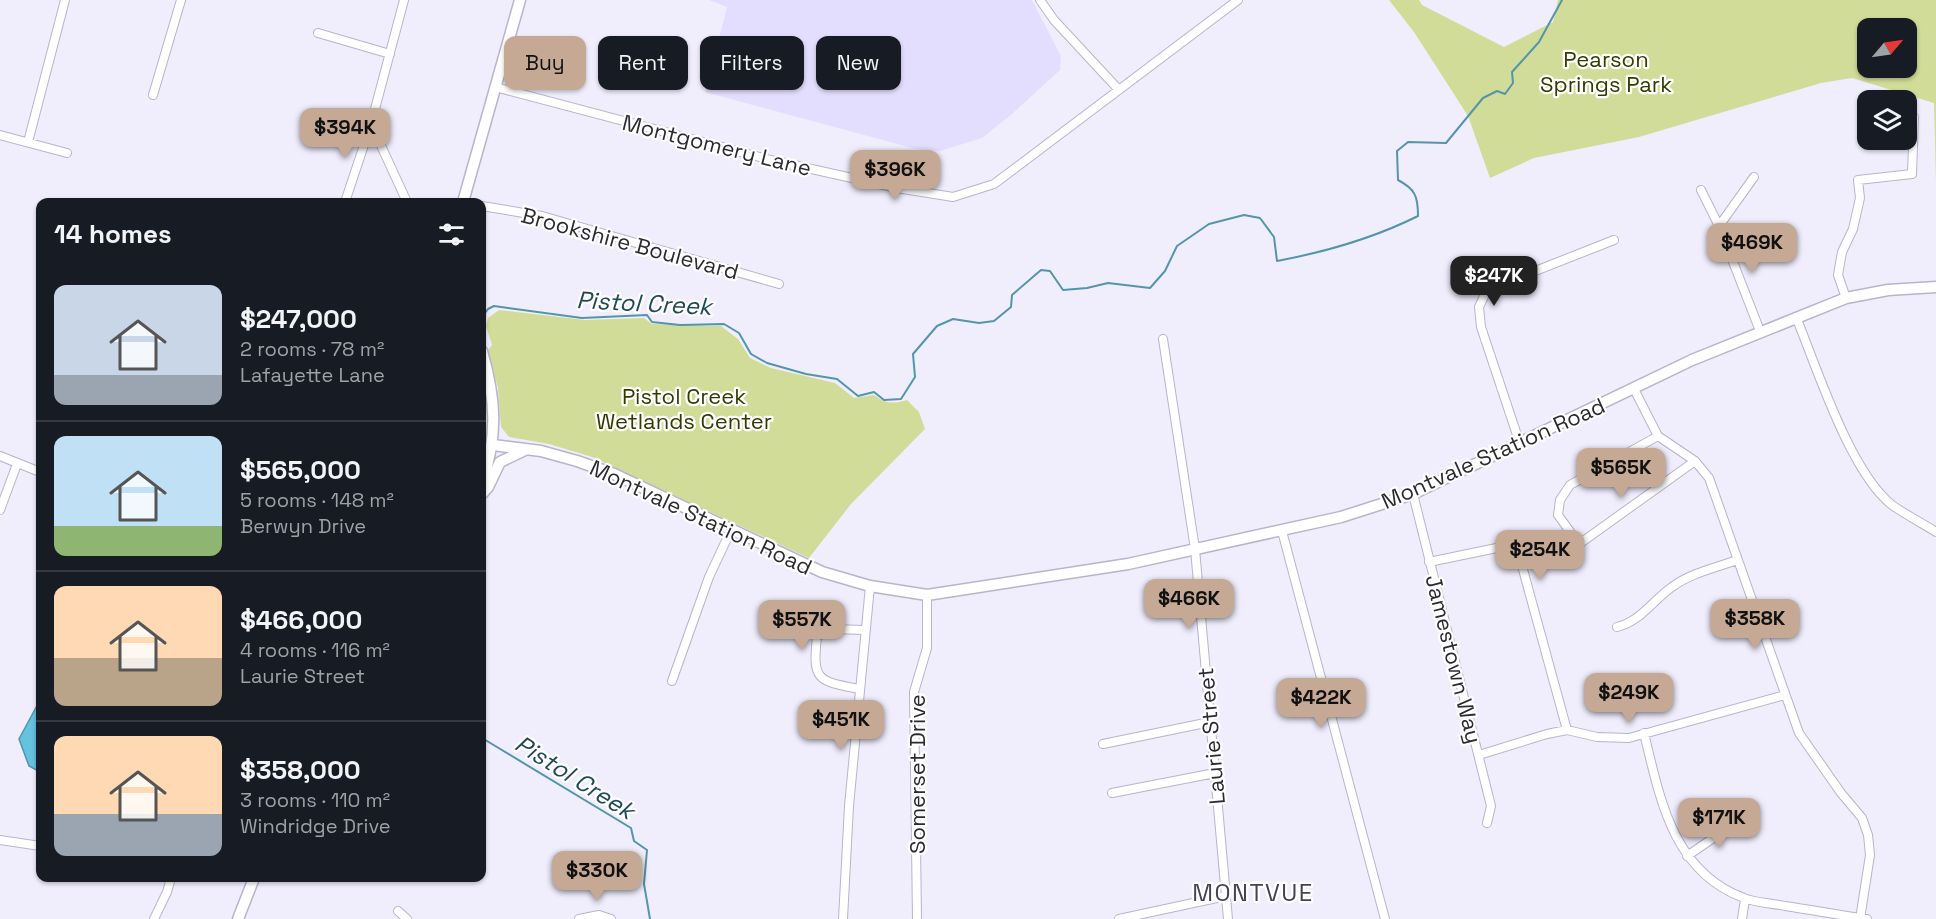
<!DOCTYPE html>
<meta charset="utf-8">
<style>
body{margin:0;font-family:"Space Grotesk",sans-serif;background:#20242c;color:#f1f3f6;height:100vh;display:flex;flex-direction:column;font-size:22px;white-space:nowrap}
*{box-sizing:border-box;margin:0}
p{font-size:20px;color:#9ea1a6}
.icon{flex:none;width:33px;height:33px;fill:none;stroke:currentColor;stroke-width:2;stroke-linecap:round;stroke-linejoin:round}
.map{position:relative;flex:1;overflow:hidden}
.panel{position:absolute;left:36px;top:198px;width:450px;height:684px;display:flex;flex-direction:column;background:#171b24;border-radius:12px;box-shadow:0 2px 4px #0004}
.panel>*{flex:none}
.hud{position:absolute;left:504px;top:36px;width:570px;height:54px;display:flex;gap:12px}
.needle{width:39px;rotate:61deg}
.fabs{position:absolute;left:1857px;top:18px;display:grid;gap:12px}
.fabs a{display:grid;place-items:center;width:60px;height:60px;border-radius:12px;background:#171b24;box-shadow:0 2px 4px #0004;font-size:30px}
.price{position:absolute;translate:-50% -51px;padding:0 14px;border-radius:12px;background:#c6a995;color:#111;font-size:20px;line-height:39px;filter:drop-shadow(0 2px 3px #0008)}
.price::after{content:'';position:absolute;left:50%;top:36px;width:18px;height:14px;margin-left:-9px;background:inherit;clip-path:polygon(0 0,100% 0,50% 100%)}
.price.current{background:#222;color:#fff}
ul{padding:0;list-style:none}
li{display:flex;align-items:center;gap:18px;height:150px;padding:0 18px}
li+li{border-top:2px solid #363941}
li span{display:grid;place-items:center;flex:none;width:168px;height:120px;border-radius:12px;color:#555}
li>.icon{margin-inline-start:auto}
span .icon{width:72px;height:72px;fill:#fffc;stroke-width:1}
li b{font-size:26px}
h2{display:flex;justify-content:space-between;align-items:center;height:72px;padding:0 18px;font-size:26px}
.chip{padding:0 21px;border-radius:12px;background:#171b24;box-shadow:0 2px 4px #0004;font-size:21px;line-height:54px}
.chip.current{background:#c6a995;color:#111}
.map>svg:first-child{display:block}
</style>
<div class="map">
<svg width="1936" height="919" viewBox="0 0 1936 919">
<rect width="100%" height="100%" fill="#f0eefd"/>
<path fill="#e4defe" d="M709 0H1032L1061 56 1060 70 1012 114 982 138 940 151 916 149 705 92 727 7Z"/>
<path fill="#d1dc99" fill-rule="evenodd" d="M1389 0H1419L1422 5 1504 47 1553 22 1558 0H1936V183L1934 103 1852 78 1821 83 1639 137 1534 158 1490 178 1468 116 1414 32ZM1906 28V68H1868V28Z
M499 310 585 320 644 318 652 324 721 326 738 339 750 358 771 368 835 383 854 398 874 395C886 404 893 404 907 400L919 412 925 429 851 504 809 558 592 457 549 444 509 437 501 427 498 388 488 350 492 345 486 326 488 318Z"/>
<path fill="#64c3df" stroke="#5395ab" stroke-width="1.5" d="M40 700V772L29 766 19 739Z"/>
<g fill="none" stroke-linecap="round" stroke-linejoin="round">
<path stroke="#5395ab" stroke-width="2" d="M482 317 488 309 494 306 582 318 647 315 652 322 680 325 724 324 739 333 751 354 767 363 806 374 837 379 858 396 874 392 884 400 901 399 915 377 913 354 937 326 953 319 979 323 994 321 1011 307 1012 295 1041 270 1050 271 1063 290 1087 288 1108 283 1150 288 1165 271 1177 246 1209 224 1244 215 1260 218 1274 237 1277 261C1325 252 1374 238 1418 216 1418 196 1415 189 1398 180L1397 151 1408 142 1446 143 1483 98 1497 91 1505 94 1513 83 1512 72 1539 42 1562 0
M482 738 631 828 634 841 647 850 644 884 650 919"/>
<g stroke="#b8b4cc" stroke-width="10">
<path id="minor" d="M404 0 371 124 407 202
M1040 0 1054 20 1119 90
M318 33 390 54
M495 87 771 160 897 188 953 197 994 184 1238 0
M153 95 181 0
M0 135 67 153
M28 142 65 0
M1701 190 1719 226 1754 177
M345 202 371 124
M482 206 542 216 779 284
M1719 226 1760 331
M1846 298 1838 275 1842 252 1853 229 1860 198 1858 180 1912 174 1914 117
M1796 317C1817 368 1850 472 1892 505 1906 515 1922 523 1936 532
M1163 339 1195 549 1228 919
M1634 389 1658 436 1695 461 1709 478 1799 733 1841 793 1862 818 1868 835 1870 855 1860 919
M1520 444 1481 327 1479 307 1487 290 1614 240
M0 456 40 472
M1413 494 1491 806 1487 823
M0 510 17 464
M1282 531 1385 919
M1579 544 1558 515 1560 500 1570 485 1658 436
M1561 557 1695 461
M1429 562 1516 544 1567 730
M1617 627C1641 621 1652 601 1672 587 1691 573 1715 568 1737 560
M672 681 709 577 731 530
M859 689C818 681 812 681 817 637L829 629 865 630
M1644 733C1660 799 1673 872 1744 898 1756 903 1772 903 1785 906 1812 910 1839 915 1867 919
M1103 744 1210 722
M1479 755 1547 734 1567 730 1597 737 1629 738 1785 695
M1112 793 1215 773
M0 840 40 846
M1687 856 1725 830 1746 827
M398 911 407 919
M154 919 167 892 171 878
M579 919 599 915 611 919
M843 919 849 806 870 586
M917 919 914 692 927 648V595
M1119 919 1226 896
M1742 919 1745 899"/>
</g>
<g stroke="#b8b4cc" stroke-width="13">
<path id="tertiary" d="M463 202 520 0
M482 351C496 400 498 435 482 483
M493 445 541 451 577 461 614 474 822 572 870 586 927 595 1128 564 1341 517 1413 494 1692 360 1846 298 1888 290 1936 287
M482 494 488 487 500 462 525 450
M238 919 254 878"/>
</g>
<use href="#minor" stroke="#fff" stroke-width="8"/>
<use href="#tertiary" stroke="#fff" stroke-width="10"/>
</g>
<g text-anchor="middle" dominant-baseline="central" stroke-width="4.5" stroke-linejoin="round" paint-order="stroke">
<g font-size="22" fill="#353b00" stroke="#fff">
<text x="1606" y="59">Pearson<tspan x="1606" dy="25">Springs Park</tspan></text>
<text x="684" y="396">Pistol Creek<tspan x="684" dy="25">Wetlands Center</tspan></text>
</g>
<g font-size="22" fill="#2b2a33" stroke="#fff">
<text transform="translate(717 145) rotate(14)">Montgomery Lane</text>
<text transform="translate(630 243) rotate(15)">Brookshire Boulevard</text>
<text transform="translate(1493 453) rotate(-24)">Montvale Station Road</text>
<text transform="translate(701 517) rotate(25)">Montvale Station Road</text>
<text transform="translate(1454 659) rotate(76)">Jamestown Way</text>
<text transform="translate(1211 736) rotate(-95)">Laurie Street</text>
<text transform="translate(917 774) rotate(-90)">Somerset Drive</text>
</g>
<g font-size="24" font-style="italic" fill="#1f4955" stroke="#fff">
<text transform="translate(644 303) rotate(3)">Pistol Creek</text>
<text transform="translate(575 777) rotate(32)">Pistol Creek</text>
</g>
<g font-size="24" letter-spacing="1.5" fill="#464256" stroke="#fff">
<text x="1253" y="892">MONTVUE</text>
</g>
</g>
</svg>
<div class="fabs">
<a><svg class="needle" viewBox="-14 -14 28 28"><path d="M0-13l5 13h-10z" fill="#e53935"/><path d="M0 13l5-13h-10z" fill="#9ea1a6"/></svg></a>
<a><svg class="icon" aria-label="layers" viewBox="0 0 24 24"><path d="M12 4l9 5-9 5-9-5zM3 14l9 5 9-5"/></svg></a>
</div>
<b class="price" style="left:345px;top:159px">$394K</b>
<b class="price" style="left:895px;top:201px">$396K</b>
<b class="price" style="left:1752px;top:274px">$469K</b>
<b class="price current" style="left:1494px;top:307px">$247K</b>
<b class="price" style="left:1621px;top:499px">$565K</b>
<b class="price" style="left:1540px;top:581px">$254K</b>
<b class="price" style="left:1189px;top:630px">$466K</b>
<b class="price" style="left:1755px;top:650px">$358K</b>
<b class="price" style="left:802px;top:651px">$557K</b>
<b class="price" style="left:1629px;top:724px">$249K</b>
<b class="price" style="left:1321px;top:729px">$422K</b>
<b class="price" style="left:841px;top:751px">$451K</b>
<b class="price" style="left:1719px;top:849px">$171K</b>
<b class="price" style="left:597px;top:902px">$330K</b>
<div class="hud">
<a class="chip current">Buy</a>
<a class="chip">Rent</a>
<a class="chip">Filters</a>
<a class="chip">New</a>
</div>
<section class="panel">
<h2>14 homes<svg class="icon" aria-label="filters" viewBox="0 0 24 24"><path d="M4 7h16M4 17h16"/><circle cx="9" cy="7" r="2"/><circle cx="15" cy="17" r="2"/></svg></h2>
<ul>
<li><span style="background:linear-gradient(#c9d6e8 75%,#9aa5b1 0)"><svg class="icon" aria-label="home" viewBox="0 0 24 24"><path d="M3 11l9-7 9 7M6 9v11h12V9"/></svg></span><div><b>$247,000</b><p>2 rooms · 78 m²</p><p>Lafayette Lane</p></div></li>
<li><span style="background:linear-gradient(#bfe0f5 75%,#8fb573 0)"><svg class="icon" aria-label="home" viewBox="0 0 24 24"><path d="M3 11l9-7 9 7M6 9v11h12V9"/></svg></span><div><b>$565,000</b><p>5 rooms · 148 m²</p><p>Berwyn Drive</p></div></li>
<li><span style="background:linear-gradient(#ffd9b3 60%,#b9a48a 0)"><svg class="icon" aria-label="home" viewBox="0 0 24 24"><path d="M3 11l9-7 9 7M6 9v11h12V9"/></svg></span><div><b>$466,000</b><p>4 rooms · 116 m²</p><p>Laurie Street</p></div></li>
<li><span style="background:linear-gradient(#ffd9b3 65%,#9aa5b1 0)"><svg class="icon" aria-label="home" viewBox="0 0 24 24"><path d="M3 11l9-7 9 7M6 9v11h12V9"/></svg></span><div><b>$358,000</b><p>3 rooms · 110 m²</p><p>Windridge Drive</p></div></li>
</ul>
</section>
</div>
